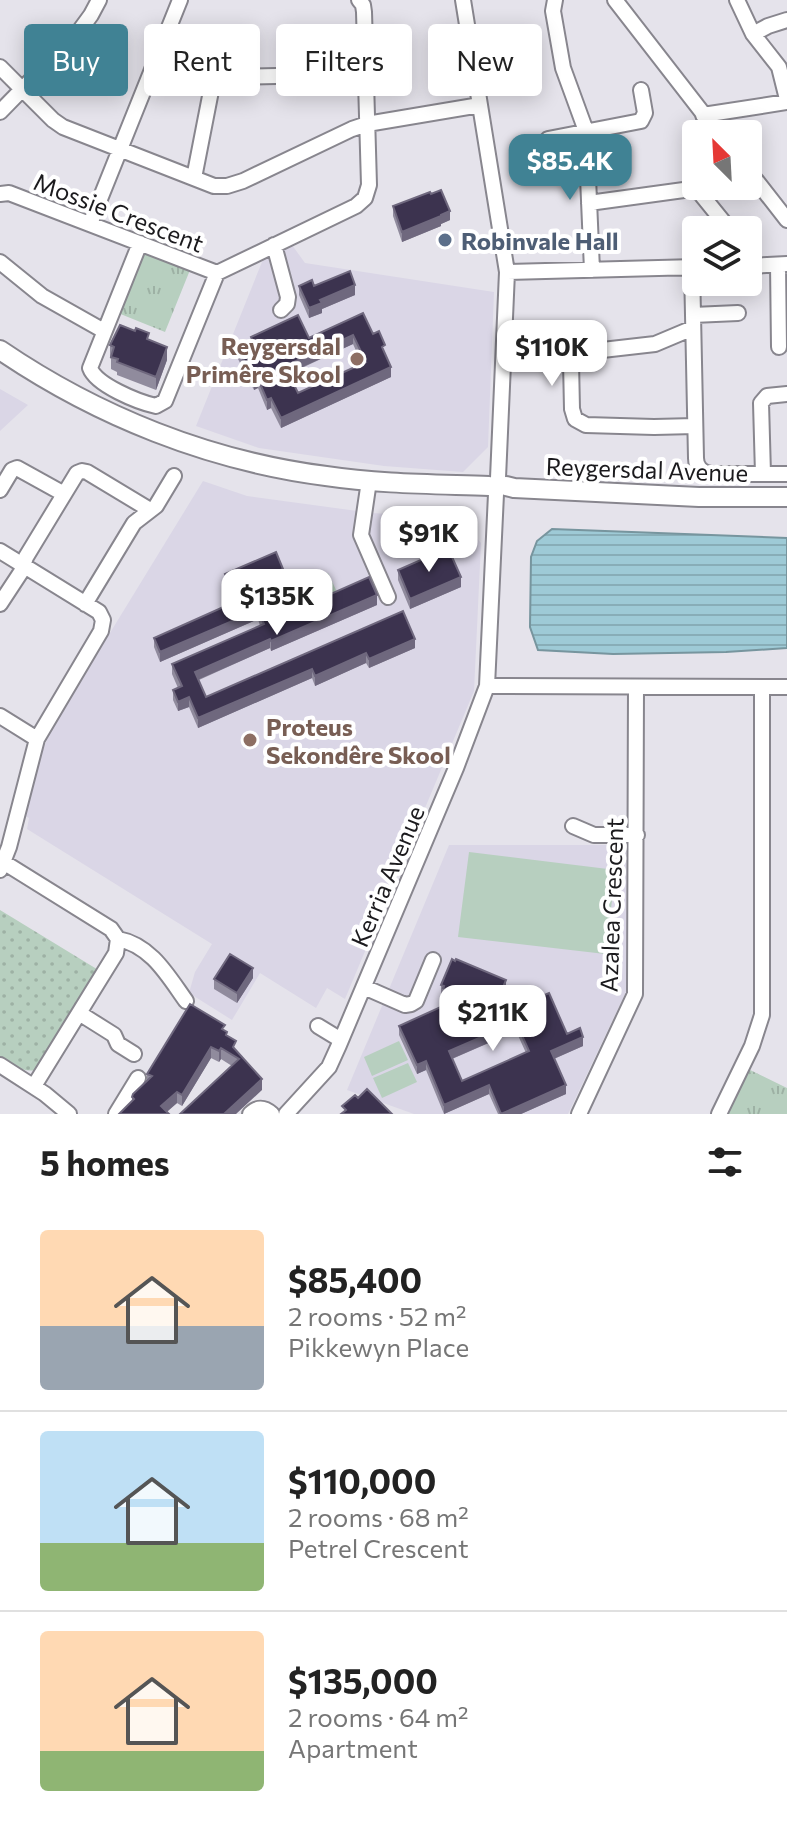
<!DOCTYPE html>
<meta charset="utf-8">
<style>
body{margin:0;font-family:Commissioner,sans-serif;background:#f2f2f2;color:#222;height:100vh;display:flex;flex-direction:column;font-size:30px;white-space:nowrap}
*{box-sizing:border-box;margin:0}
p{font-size:26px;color:#767676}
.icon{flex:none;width:44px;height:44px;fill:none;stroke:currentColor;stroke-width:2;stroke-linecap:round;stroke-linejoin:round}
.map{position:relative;height:1114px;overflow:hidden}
.sheet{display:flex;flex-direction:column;background:#fff;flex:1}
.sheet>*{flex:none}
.top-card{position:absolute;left:24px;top:24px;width:740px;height:72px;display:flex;gap:16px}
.needle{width:52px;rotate:336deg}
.fabs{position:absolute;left:682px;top:120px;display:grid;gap:16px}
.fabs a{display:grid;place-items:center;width:80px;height:80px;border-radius:8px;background:#fff;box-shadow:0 4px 20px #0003;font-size:40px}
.price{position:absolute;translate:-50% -68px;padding:0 18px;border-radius:16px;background:#fff;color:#222;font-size:26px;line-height:52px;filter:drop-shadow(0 2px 4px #0008)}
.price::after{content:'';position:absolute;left:50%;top:48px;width:24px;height:18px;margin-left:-12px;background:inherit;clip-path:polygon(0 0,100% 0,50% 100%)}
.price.on{background:#408294;color:#fff}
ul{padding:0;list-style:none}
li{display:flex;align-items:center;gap:24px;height:200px;padding:0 40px}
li+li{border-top:2px solid #e0e0e0}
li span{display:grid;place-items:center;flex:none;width:224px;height:160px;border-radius:8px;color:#555}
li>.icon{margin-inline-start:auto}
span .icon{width:96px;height:96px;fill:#fffc;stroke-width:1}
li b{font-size:34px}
h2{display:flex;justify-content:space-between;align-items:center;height:96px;padding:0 40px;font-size:34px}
.chip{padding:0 28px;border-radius:8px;background:#fff;box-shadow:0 4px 20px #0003;font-size:28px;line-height:72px}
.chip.on{background:#408294;color:#fff}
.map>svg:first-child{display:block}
</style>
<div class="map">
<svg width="787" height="1114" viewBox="0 0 787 1114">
<defs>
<pattern id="grass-dots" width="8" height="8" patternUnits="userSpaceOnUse" patternTransform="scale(2)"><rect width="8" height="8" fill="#b7cfbf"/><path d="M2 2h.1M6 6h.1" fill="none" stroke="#9db1a4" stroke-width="1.8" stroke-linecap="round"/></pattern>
<pattern id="park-tufts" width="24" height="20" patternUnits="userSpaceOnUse" patternTransform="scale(2)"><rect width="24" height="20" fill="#b7cfbf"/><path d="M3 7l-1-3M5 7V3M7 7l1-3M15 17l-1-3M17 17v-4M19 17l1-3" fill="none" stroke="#9db1a4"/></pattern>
<pattern id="water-rules" width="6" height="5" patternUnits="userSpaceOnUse" patternTransform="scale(2)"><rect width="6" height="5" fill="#9ecad6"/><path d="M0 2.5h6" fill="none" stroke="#88adb7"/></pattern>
</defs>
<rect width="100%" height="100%" fill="#e5e3eb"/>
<path fill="#dad6e6" d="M292 245 305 263 494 292 488 447 463 472 384 466 259 448 196 426 264 257Z
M0 389 28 405 0 431Z
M203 481 247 496 372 513 459 519 481 543 474 691 345 999 327 988 316 1008 260 973 232 1020 189 993 195 972 212 944 27 829 29 818 25 816 41 754 53 726Z
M449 845H619L626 853 627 990 568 1114H414L347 1090Z"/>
<path fill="url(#grass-dots)" d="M0 910 100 971 36 1070C22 1073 11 1063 0 1056Z"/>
<path fill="url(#park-tufts)" d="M144 253 152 254 190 270 165 332 118 313Z
M746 1068 787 1088V1114H723Z"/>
<path fill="#b7cfbf" d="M328 573 338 594 295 613 286 592Z
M469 852 616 870 605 954 458 937Z
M399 1041 408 1060 372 1076 364 1057Z
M408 1063 417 1082 382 1098 373 1078Z"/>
<path fill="url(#water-rules)" stroke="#77959e" stroke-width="2" d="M552 529 787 538V648L726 652 613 654 538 650 530 627 531 557 537 541Z"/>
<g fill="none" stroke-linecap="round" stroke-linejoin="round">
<g stroke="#88868e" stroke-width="18">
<path id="minor" d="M463 0 507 272 498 478
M555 0 553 11 563 68 586 131 592 270
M615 0 719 134
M737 0 753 34 779 67 787 99
M753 34 768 26 787 20
M0 67 53 120 63 127 214 186H227L243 181 352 129 367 124 480 105
M0 112 80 30 91 15 99 0
M703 115 787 102
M548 139 641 121 645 113 641 90
M748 170 787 220
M194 178 211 91 218 81 228 77 366 74
M0 194 9 193 217 273 356 206 365 198 369 185 364 12 363 5 359 0
M589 203 691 189 700 193 730 230
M90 224 180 0
M140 243 90 368C96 385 138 402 156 406L165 401 217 273
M274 245 288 297 287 304 281 310
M0 262 42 296 104 331
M778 265 779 347
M748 266 787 264
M692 267 696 458C696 467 702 473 711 474H787
M507 272 696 267
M693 315 738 313
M693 328 655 344 576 353 571 362 572 409 575 419 586 425 654 427 695 426
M763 474 761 403 767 396 787 394
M369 481 361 535 388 597
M0 490 12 470 17 468 64 494
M0 551 99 612 103 620 101 631 37 739
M0 604 21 572 26 557 77 473 82 471 87 472 150 510
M85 604 134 523 156 506 174 476
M487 686 787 687
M0 716 37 739 9 847 0 870
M573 826 594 835H637
M0 860 111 929 118 939
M118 939C151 945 168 976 186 1001
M364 987 405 1005 411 1004 416 1001 433 960
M79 1013 114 1035 118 1044 134 1054
M318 1026 341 1040
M0 1065 45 1094 69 1114
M34 1086 116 953 118 939
M116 1114 138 1078
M250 1114C257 1107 264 1107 272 1114
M286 1114 329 1067 339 1045 456 768 487 686 496 494
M579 1114 635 994 636 687
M719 1114 752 1046 762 1015V687"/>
</g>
<g stroke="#88868e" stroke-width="22">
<path id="major" d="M0 350C97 416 209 461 326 476 380 484 435 484 489 486
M506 486 514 488 699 497H787"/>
</g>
<use href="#minor" stroke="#fff" stroke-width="14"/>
<use href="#major" stroke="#fff" stroke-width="18"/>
</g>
<path fill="#908b9d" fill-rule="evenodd" d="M393 206 450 220 441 224V226L402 242 393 216Z
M299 286H314L355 295 322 309V313L309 318 299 295Z
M373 334 385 355 391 377 281 428 271 408 267 410 258 388 254 390 238 359V349L251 344V337L309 338ZM353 344 362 364 298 393 289 374Z
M149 340 167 360 156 390 117 375V372L111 369V359L110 358V345Z
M398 570 461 587 410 609 398 580Z
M225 574 283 578 257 590 265 608 288 613 377 605 271 651 270 648 199 680 206 697 403 611 415 648 369 668 366 663 315 686 312 678 198 728 189 707 178 711 173 700V690L178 688 172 674V664L260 626 258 619 160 662 154 647V638L233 603 225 584Z
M253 978 237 1003 214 989V979Z
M441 985 506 993 496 1015 567 1034 583 1046 554 1059 566 1094 521 1114H498L489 1094 444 1114 426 1070 417 1074 399 1035V1026L457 1032 488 1019 443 1000V998L441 997ZM516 1031 526 1053 462 1081 452 1059Z
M225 1031 236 1051 262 1090 232 1066 221 1059 219 1062 211 1058 182 1106 177 1103 167 1112 132 1101V1097L147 1081V1074Z"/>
<path fill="#6f687e" d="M450 211V220L441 224V226L402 242V232Z
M355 285V295L322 309V313L309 318V308L320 300Z
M353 335V344L285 375V366Z
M167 347V360L156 390V377Z
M391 367V377L281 428V418Z
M258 379V388L254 390V380Z
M271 398V408L267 410V400Z
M283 569V578L253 591V581Z
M461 577V587L410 609V599Z
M377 595V605L271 651V641Z
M258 610V619L160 662V652Z
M270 639V648L195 681V672Z
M415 639V648L369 668V659Z
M366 653V663L315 686V676Z
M312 669V678L198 728V718Z
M189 697V707L178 711V702Z
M253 968V978L237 1003V993Z
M506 980V993L494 1021V1009Z
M516 1022V1031L449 1060V1051Z
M583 1037V1046L551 1060V1051Z
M211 1047V1058L182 1106V1095Z
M221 1048V1059L219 1062V1051Z
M426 1061V1070L417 1074V1065Z
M262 1079V1090L236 1114H224Z
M489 1085V1094L444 1114V1105Z
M566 1085V1094L521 1114H501Z
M177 1092V1103L164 1114 161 1106Z"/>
<path fill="#3c334f" stroke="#6f687e" stroke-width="2" fill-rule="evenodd" d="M441 190 450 211 441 215V216L402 232 393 206 430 192 431 194Z
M350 271 355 285 320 300 322 303 309 308 299 286 312 280 314 286Z
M363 313 373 334 379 331 385 345 382 347 391 367 281 418 271 398 267 400 258 379 254 380 238 349 253 342 251 337 298 315 309 338ZM353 335 366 362 298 393 285 366Z
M120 325 135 331 136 328 149 333 147 339 167 347 156 377 117 362 118 359 111 357 114 347 110 345Z
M448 548 461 577 410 599 398 570Z
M276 552 283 569 253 581 265 608 282 601 288 613 369 577 377 595 271 641 270 639 195 672 206 697 403 611 415 639 369 659 366 653 315 676 312 669 198 718 189 697 178 702 173 690 182 686 172 664 264 624 258 610 160 652 154 638 237 601 225 574Z
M230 954 253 968 237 993 214 979Z
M452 959 455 961 456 959 506 980 494 1009 443 988 444 986 441 985Z
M549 993 567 1034 580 1028 583 1037 551 1051 566 1085 501 1114 489 1085 444 1105 426 1061 417 1065 399 1026 445 1005 457 1032ZM516 1022 529 1051 462 1081 449 1051Z
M190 1004 225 1025 222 1029 227 1032 226 1035 236 1041 233 1047 262 1079 224 1114H180L239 1059 221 1048 219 1051 211 1047 182 1095 177 1092 161 1106 169 1114H119L134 1099 132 1097 133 1094 152 1076 147 1074Z
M367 1089 392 1114H341L346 1110 342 1106 355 1095 358 1098Z"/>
<circle fill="#5c6f8a" stroke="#fff" stroke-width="3" cx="445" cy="240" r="8"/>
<g fill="#8d6e63" stroke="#fff" stroke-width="3">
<circle cx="357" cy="359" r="8"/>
<circle cx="250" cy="740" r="8"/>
</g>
<g text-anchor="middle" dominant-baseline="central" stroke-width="8" stroke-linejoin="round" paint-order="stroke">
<g font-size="24" fill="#1b1a1d" stroke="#fff">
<text transform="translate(119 212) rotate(21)">Mossie Crescent</text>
<text transform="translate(647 469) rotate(2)">Reygersdal Avenue</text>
<text transform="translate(387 876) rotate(-67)">Kerria Avenue</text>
<text transform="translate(611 905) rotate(-88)">Azalea Crescent</text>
</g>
<g font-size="24" font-weight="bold" fill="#4e5e75" stroke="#fff" text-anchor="start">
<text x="461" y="240">Robinvale Hall</text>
</g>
<g font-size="24" font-weight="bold" fill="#785e54" stroke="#fff" text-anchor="end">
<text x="341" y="345">Reygersdal<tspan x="341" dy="28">Primêre Skool</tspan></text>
<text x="266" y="726" text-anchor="start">Proteus<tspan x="266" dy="28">Sekondêre Skool</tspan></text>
</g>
</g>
</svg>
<div class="fabs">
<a><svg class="needle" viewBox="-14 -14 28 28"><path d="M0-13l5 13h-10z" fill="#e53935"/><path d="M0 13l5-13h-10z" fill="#767676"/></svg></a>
<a><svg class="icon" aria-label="layers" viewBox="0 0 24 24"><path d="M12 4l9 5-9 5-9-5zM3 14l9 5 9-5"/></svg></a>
</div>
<b class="price on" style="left:570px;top:202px">$85.4K</b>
<b class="price" style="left:552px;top:388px">$110K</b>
<b class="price" style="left:429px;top:574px">$91K</b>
<b class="price" style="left:277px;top:637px">$135K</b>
<b class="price" style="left:493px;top:1053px">$211K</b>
<div class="top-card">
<a class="chip on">Buy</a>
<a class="chip">Rent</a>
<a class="chip">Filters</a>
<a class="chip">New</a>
</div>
</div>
<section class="sheet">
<h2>5 homes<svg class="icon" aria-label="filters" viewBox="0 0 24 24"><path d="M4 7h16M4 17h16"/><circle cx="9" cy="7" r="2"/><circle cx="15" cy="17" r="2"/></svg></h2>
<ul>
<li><span style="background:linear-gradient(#ffd9b3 60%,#9aa5b1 0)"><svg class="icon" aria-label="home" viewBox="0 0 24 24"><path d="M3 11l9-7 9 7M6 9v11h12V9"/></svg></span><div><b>$85,400</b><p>2 rooms · 52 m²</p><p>Pikkewyn Place</p></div></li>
<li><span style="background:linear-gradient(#bfe0f5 70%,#8fb573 0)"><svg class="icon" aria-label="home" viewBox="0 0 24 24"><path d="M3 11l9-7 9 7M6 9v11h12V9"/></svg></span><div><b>$110,000</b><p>2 rooms · 68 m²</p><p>Petrel Crescent</p></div></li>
<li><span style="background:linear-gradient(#ffd9b3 75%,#8fb573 0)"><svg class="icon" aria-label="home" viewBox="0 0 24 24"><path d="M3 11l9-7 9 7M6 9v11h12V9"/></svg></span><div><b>$135,000</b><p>2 rooms · 64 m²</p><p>Apartment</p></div></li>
</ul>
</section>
